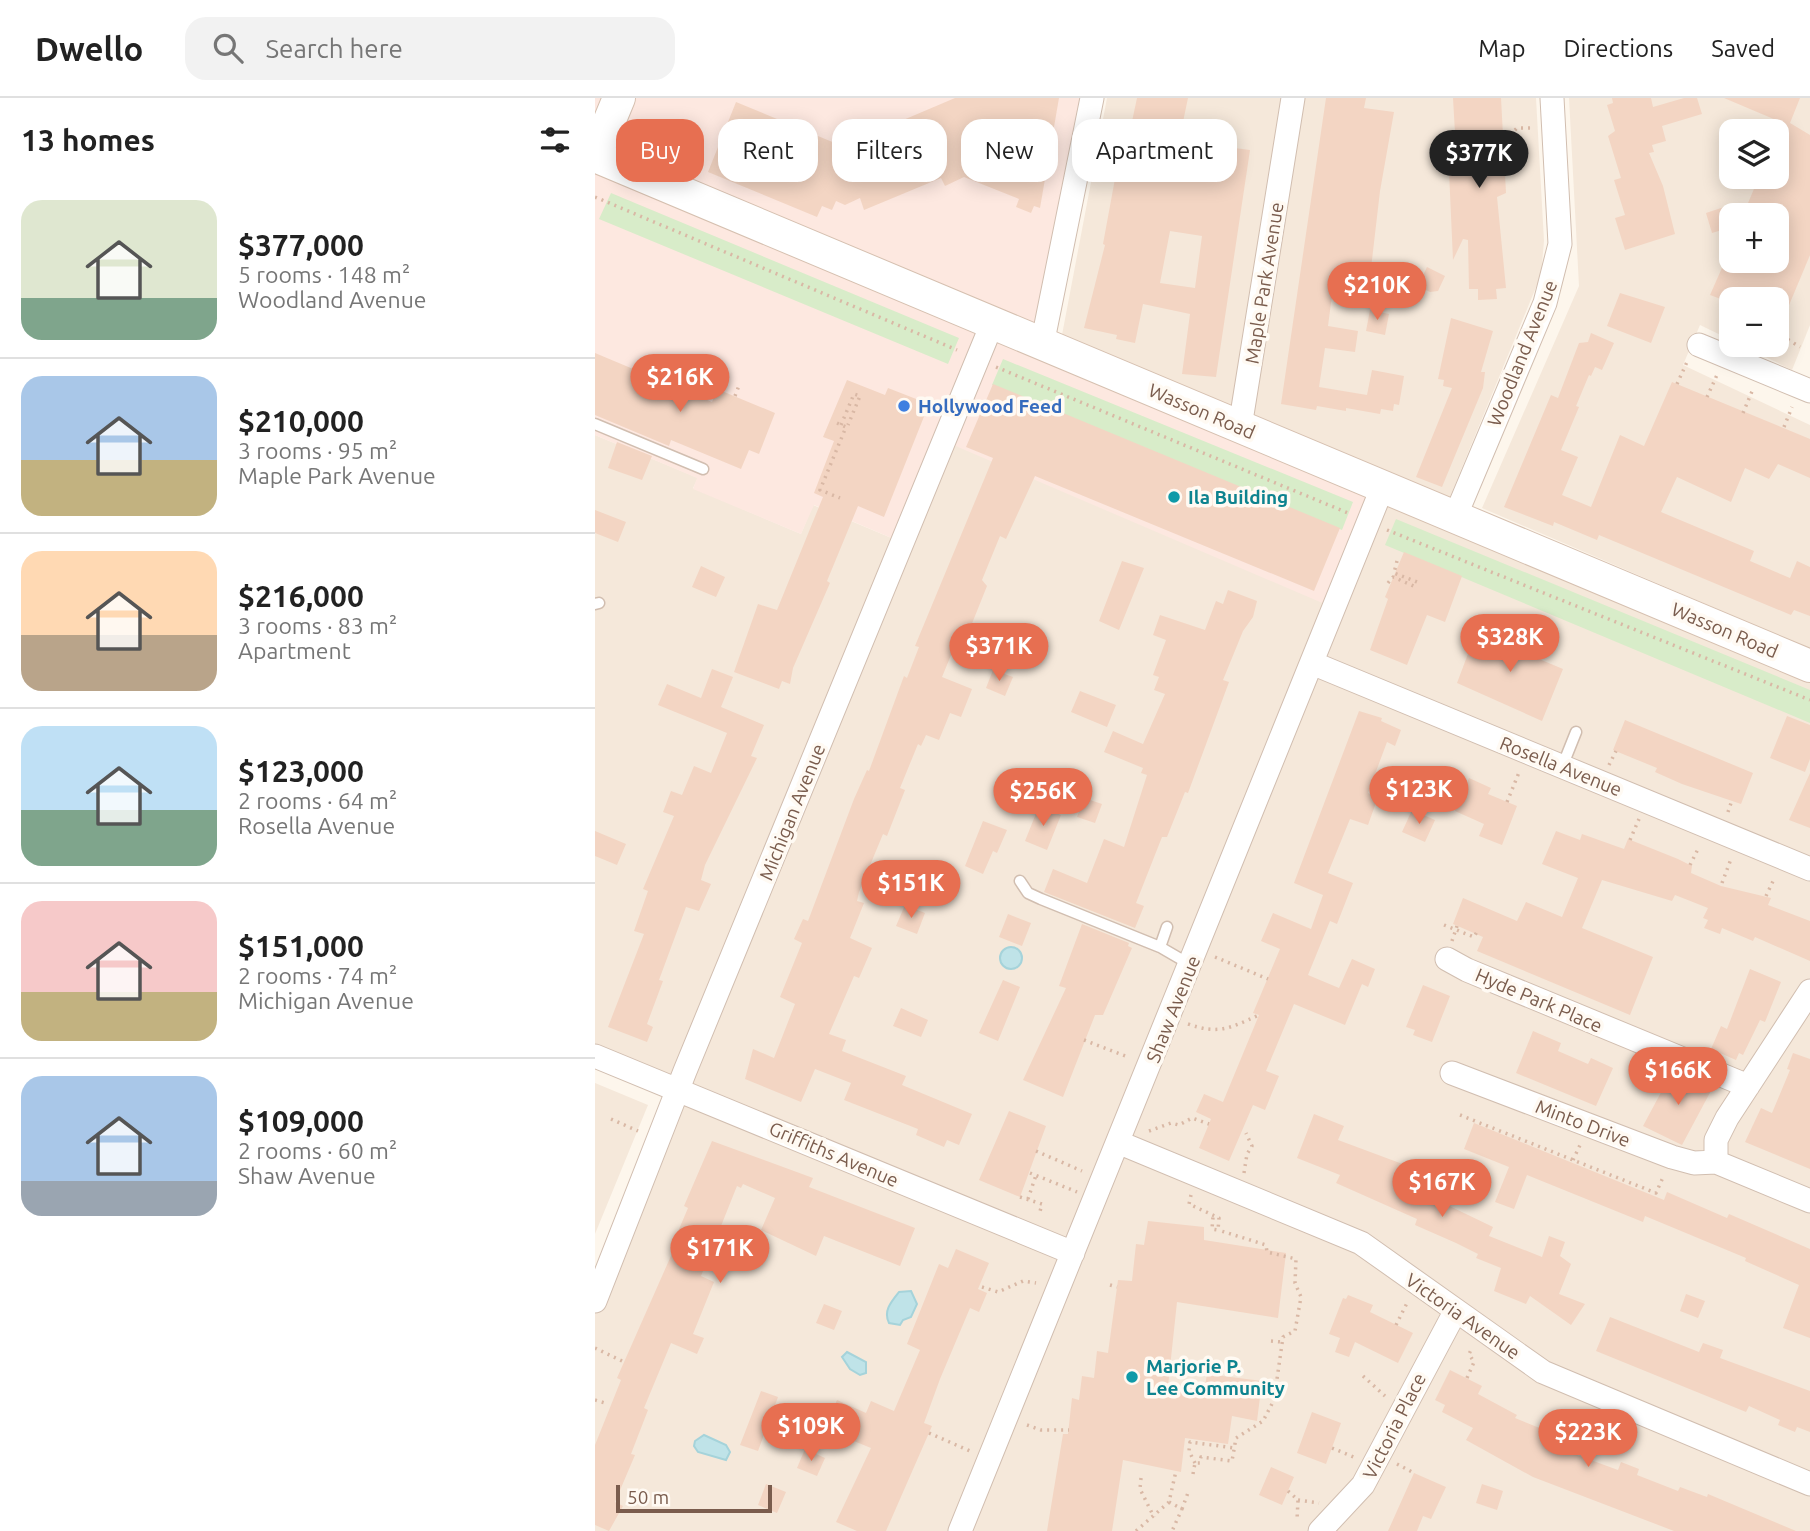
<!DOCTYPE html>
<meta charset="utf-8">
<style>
body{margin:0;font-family:Ubuntu,sans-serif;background:#f2f2f2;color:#222;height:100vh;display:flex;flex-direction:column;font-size:26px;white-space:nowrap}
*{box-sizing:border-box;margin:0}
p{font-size:23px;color:#767676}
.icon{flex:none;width:38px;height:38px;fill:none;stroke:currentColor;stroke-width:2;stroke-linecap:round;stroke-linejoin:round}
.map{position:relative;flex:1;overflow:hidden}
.drawer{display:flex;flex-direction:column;background:#fff;width:595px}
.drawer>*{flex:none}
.hud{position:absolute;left:21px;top:21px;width:665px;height:63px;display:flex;gap:14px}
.controls{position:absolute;left:1124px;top:21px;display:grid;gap:14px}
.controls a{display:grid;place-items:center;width:70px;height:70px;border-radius:14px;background:#fff;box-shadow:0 4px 18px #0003;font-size:35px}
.scale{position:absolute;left:21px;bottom:18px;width:156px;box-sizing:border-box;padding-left:7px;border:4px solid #7a5c4d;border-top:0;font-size:19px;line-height:24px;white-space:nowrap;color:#7a5c4d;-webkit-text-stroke:5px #fffaf3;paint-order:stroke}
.price{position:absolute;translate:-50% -60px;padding:0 16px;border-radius:24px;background:#e76f51;color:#fff;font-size:23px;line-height:46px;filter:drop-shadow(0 2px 4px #0008)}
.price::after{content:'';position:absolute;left:50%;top:42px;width:21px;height:16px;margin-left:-10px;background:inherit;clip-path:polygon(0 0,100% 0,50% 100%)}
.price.selected{background:#222;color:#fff}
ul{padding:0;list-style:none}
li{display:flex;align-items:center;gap:21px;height:175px;padding:0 21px}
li+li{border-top:2px solid #e0e0e0}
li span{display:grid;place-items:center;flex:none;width:196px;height:140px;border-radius:21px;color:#555}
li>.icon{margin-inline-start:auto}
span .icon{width:84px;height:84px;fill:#fffc;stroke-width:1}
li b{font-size:30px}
h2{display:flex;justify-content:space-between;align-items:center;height:84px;padding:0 21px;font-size:30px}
.pill{padding:0 24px;border-radius:21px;background:#fff;box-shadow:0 4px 18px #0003;font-size:24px;line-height:63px}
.pill.selected{background:#e76f51;color:#fff}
header{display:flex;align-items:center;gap:42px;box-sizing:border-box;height:98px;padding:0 35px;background:#fff;border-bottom:2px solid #e0e0e0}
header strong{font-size:33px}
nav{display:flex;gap:38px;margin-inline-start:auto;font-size:24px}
.search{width:490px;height:63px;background:#f2f2f2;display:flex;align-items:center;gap:18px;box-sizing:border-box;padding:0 24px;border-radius:21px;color:#767676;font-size:26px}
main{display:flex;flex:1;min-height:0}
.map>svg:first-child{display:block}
</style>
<header>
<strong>Dwello</strong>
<div class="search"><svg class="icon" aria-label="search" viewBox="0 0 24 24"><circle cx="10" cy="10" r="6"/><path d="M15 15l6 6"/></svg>Search here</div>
<nav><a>Map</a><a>Directions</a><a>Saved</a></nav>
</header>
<main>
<section class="drawer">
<h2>13 homes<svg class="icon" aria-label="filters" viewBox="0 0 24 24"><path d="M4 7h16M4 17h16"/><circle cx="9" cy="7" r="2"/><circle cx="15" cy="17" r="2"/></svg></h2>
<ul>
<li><span style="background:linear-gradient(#dfe7d0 70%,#7fa58c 0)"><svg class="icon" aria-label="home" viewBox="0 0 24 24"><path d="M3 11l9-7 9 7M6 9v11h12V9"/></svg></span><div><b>$377,000</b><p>5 rooms · 148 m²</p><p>Woodland Avenue</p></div></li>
<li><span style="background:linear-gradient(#a9c7e8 60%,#c2b280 0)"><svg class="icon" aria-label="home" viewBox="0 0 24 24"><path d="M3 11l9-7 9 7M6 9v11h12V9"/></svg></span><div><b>$210,000</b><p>3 rooms · 95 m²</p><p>Maple Park Avenue</p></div></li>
<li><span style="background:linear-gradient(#ffd9b3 60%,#b9a48a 0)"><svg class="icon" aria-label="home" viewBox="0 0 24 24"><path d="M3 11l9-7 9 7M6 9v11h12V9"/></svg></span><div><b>$216,000</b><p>3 rooms · 83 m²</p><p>Apartment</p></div></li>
<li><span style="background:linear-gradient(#bfe0f5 60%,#7fa58c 0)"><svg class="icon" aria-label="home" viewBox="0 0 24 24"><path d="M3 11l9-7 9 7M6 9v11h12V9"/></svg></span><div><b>$123,000</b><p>2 rooms · 64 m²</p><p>Rosella Avenue</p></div></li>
<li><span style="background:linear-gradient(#f6c9c9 65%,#c2b280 0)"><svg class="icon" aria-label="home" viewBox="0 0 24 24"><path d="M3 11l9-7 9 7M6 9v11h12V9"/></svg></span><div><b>$151,000</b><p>2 rooms · 74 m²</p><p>Michigan Avenue</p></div></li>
<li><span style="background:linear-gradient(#a9c7e8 75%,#9aa5b1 0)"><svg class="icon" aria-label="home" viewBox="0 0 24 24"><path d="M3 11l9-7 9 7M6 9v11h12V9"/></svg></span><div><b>$109,000</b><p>2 rooms · 60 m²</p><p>Shaw Avenue</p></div></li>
</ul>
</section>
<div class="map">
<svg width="1215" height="1433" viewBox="0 0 1215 1433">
<rect width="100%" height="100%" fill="#fdf6ec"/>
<path fill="#f5e8da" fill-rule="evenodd" d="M512 0H690L638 307 628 309 467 237Z
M708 0H941L949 143 946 177 854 401 658 318Z
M974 0H1215V227L1197 272 1146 247H1181V201H1136V242L1105 227 1088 267 1215 327V551L887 410 984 188ZM1136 33H1181V79H1136ZM1136 117H1181V163H1136Z
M0 337 103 380 98 390 206 436 218 407 306 444 348 343 788 388 1215 567V1433H0V1202L83 992 0 958Z
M0 985 53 1007 0 1136Z"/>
<path fill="#fde8e0" d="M0 0H497L447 247 788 388 739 510 349 343 306 444 219 407 206 436 98 391 102 380 0 337Z"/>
<path fill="#d8ecc9" d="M16 95 364 240 353 266 4 121Z
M408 261 758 404 747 432 397 287Z
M801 421 1215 592V625L790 447Z"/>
<path fill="#bfe3e8" stroke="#a5d3da" stroke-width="2" d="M405 860a11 11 0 1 1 22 0a11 11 0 1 1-22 0Z
M316 1193 322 1206 316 1219 308 1222 305 1227 294 1225C288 1213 296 1204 304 1194Z
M252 1254 271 1264V1275L265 1277 255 1271 247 1259Z
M109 1337 131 1347 135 1354 131 1362 103 1354 99 1348 100 1343Z"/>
<path fill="#f3d5c3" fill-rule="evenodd" d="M360 0H464L445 110 439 108 436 115 421 109 424 101 369 79 350 88 346 80 269 112 265 100 250 107 241 103 237 112 227 108 222 119 113 74 141 4 247 48Z
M542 0H593L584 43 655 52 621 279 587 276 595 216 548 206 540 245 521 241 522 237 489 230 510 147 508 146 526 48 532 47ZM575 133 607 138 600 190 565 185Z
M731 0H771L769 10 799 14 785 93 775 179 741 176 736 205 733 228 763 233 760 254 730 250 724 289 772 297 777 272 809 278 804 307 799 306 798 313 786 311 785 316 751 310V313L722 308 721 312 686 306Z
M858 0H906L911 95 902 99 911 190 901 191 902 201 883 202V191H874L873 142 868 141 858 162 854 73H857L855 35H860Z
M1017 0H1056L1058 9 1089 0H1102L1107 16 1067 28 1071 43 1057 47 1059 54 1054 55 1068 88 1080 136 1030 152 1020 120 1030 117 1019 82 1026 80 1013 38 1020 33 1012 7 1018 5Z
M1129 0H1205L1195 25 1215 37V157L1182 236 1181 201H1135L1134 204 1115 197 1130 163H1181V117H1148L1164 79H1181V22Z
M1129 109 1136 129 1117 135 1111 115Z
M832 169 850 178 843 193 835 194 823 188Z
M1025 195 1070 209 1056 245 1012 228Z
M775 212 794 216 790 237 771 233Z
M856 220 898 233 886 274H890L888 290 847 389 821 379 857 290 848 288 849 282 843 281Z
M996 235 1019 245 1007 272 1000 269 996 278 994 277 981 308 984 309 966 352 983 359 967 397 996 409 1025 337 1049 348 1077 284 1215 341V380L1183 366 1174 381 1150 370 1136 404 1082 379 1066 414 1159 453 1155 463 1195 480 1202 463 1215 469V518L1199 512 1196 517 1004 437 1002 442 959 424 958 428 909 409 956 297 963 300 984 245 993 244Z
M0 255 117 304 122 291 180 315 164 356 154 352 146 371 76 342 74 348 62 343 0 317Z
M252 282 290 297 293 290 334 306 289 419 263 408 232 483 235 485 198 570 195 586 187 583 184 591 139 574 163 506 182 512 228 399 219 395 239 343 228 339Z
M398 286 745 430 719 493 440 378 411 441 405 438 387 482 392 488 374 533 368 531 366 533 347 579 377 591 366 619 355 615 344 642 331 637 326 648 323 646 305 690 310 692 292 738 288 736 264 794 262 803 269 805 255 840 277 850 264 880 259 878 234 936 251 942 247 953 311 978 307 987 377 1016 364 1047 352 1042 349 1049 321 1037 323 1031 249 1002 256 985 220 971 206 1004 150 981 158 951 179 960 200 906 185 899 207 845 199 841 208 821 213 823 259 701 272 672 274 673 309 578 312 580 324 549 320 548 398 360 371 349Z
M22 344 57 358 47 382 13 370Z
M0 412 31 424 23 444 0 435Z
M809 454 867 478 850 524 832 517 812 567 775 552 793 501 790 499Z
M527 463 549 470 524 532 504 523Z
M106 468 130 479 121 499 97 489Z
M633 492 662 503 658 519 648 533 628 582 634 584 593 695 590 694 572 739H567L541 805 549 808 540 830 449 794 458 771 492 785 509 741 529 749 552 677 546 675 548 670 509 654 518 633 548 646 570 596 559 592 564 579 558 577 571 542 558 537 565 517 610 532 621 503 628 506Z
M882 532 927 549 929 543 948 550 944 561 968 571 947 623 862 585Z
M117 571 138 579 126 609 169 627 156 658 162 660 110 767 106 782 116 786 104 813 91 809 64 882 68 883 52 926 58 929 52 944 13 929 49 836 39 833 53 793 48 791 79 718 68 714 76 693 87 697 99 668 116 675 132 635 63 607 72 586 106 600Z
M398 572 418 579 410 598 391 590Z
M485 593 521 607 512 629 476 614Z
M764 613 787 620 786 623 806 632 800 648 792 644 773 695 783 699 773 727 755 721 733 775 758 785 742 826 735 823 713 877 744 890 757 861 780 871 773 889 767 886 750 927 699 906 671 973 684 978 670 1012 658 1007 634 1063 604 1050 616 1021 601 1014 609 996 628 1004 664 917 658 915 685 851 666 843 678 815 716 831 728 797 699 785Z
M1192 618 1215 627V661L1210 674 1175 660Z
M1030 622 1158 675 1146 706 1087 686 1060 674 1062 670 1018 652Z
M1215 675V730L1194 722Z
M874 680 896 690 893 696 922 708 907 747 884 738 889 726 860 713Z
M489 700 507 706 500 725 482 719Z
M444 708 466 717 452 752 430 743Z
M817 712 840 722 830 744 807 734Z
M388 723 412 732 402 755 398 753 388 776 370 768Z
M0 733 31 746 22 767 0 758Z
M961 733 985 742 987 736 1029 751 1033 741 1083 761 1097 768 1096 775 1126 788 1176 800 1173 807 1215 823V863L1160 839 1158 843 1127 830 1125 836 1109 830 1113 822 1108 820 1113 810 1080 797 1077 803 1007 782 987 830 1058 859 1035 917 882 853 888 839 858 826 868 800 922 823 931 804 967 819 983 780 947 766Z
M310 807 330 815 322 836 301 828Z
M413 816 436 825 427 848 404 839Z
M487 826 534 845 533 848 537 850 508 917H500L468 999 428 982 471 890 464 888Z
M1155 871 1186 884 1170 924 1165 922 1148 957 1144 955 1141 962 1116 951 1126 928 1132 931Z
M408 882 425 889 403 943 384 935Z
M828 887 855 898 837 944 818 937 820 932 811 929Z
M306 910 333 922 326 939 298 928Z
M938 933 966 945 963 953 993 966 996 960 1018 970 1001 1008 921 975Z
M1198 955 1215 961V1071L1150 1044 1166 1010 1177 1015 1195 972 1192 971Z
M1078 972 1118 989 1087 1047 1048 1028Z
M414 1013 451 1028 425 1099 384 1082Z
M719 1016 749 1028 743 1042 821 1071 813 1088 898 1129 894 1138 947 1159 954 1138 970 1144 965 1158 976 1166 964 1196 990 1206 976 1227 935 1198 931 1206 899 1193 906 1170 881 1160 883 1156 861 1145 820 1127 822 1121 741 1085 745 1077 702 1060Z
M879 1025 1069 1102 1072 1094 1132 1120 1134 1116 1215 1151V1240L1188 1230 1204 1187 1150 1163 1151 1160 1050 1118 1048 1124 932 1077 919 1111 900 1104 914 1069 869 1051Z
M117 1043 218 1080 214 1089 320 1130 305 1168 229 1138 221 1158 166 1132 180 1100 148 1086 146 1090 142 1088 106 1178 119 1184 98 1236 109 1240 102 1256 76 1245 49 1310 53 1312 36 1356 40 1357 20 1404 28 1408 14 1433 0 1427V1347L26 1282 22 1280 79 1151 76 1150 93 1110 89 1108Z
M553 1123 609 1129V1142L691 1155 683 1220 582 1204 573 1288 609 1295 612 1276 667 1283 662 1323 637 1318 633 1346 590 1340 586 1374 528 1362 517 1433H452L468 1336H473L477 1300 484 1302 487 1278 499 1280 502 1253 513 1255 523 1182 537 1183 541 1146 549 1147Z
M361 1151 394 1165 383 1191 392 1195 384 1214 375 1210 345 1281 329 1325 337 1328 291 1433H262L241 1424 276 1350 229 1331 242 1302 271 1315 276 1303 299 1313 325 1252 312 1246 344 1166 353 1170Z
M1091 1196 1110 1203 1103 1220 1085 1213Z
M753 1197 778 1207 775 1214 818 1235 803 1265 760 1244 754 1259 740 1254 745 1240 734 1236 748 1200 751 1201Z
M229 1206 247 1213 239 1232 221 1225Z
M1015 1219 1104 1254 1108 1245 1128 1252 1125 1260 1215 1293V1334L1202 1329 1200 1334 1183 1327 1185 1322 1154 1308 1151 1314 1001 1253Z
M855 1272 887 1288 883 1296 922 1317 920 1320 967 1339 963 1350 1023 1372 1026 1364 1044 1371 1042 1377 1083 1393 1085 1389 1112 1399 1113 1396 1201 1433H1079L938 1379 871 1342 878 1330 847 1314 850 1307 840 1302Z
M166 1293 183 1299 163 1353 145 1347Z
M717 1314 746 1325 731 1366 702 1355Z
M210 1351 230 1360 222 1378 202 1370Z
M676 1369 699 1379 687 1407 664 1397Z
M819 1375 851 1389 836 1421 828 1418 822 1433H793Z
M171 1386 191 1394 182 1415 163 1407Z
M887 1386 908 1393 902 1412 881 1405Z"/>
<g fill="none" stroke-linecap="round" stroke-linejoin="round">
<g stroke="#d1beb0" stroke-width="13">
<path id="lane" d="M0 326 108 371
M0 506 4 505
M967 669 981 634
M425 783 433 795 446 801 565 849
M572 829 565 849 596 867"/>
</g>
<g stroke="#d1beb0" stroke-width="25">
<path id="street" d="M447 247 497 0
M1104 247 1215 293
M645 329 698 0
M860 419 950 205 965 146 957 0
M717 565 1215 771
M852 861 872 872 1153 988
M0 958 478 1155
M857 975 1077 1059 1099 1065 1121 1064 1215 1103
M525 1045 766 1145 948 1274 1215 1386
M1121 1064V1042L1132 1020 1215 893
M0 1203 90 973 397 226
M365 1433 788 388
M725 1433 768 1387 860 1214"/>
</g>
<g stroke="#d6c0b0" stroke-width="34">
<path id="secondary" d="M0 58 1215 568
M0 58 24 0"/>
</g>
<path stroke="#d9b8a5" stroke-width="3.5" stroke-dasharray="2 5" stroke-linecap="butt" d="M910 42 922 30H938
M0 99 362 252
M1181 234 1205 249
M401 269 753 415
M1082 286 1092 264
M140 298 145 285
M1112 299 1122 277
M1148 315 1158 291
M242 325 251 329 225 392 245 400
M246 327 259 296 265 298 253 327
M1189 329 1197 309
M792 432 1215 602
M802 463 799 475 822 484
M793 485 798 479 821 489
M1014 667 1021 653
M912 704 925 672
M1133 714 1137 702
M1035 742 1044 721
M1095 767 1104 749
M1127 785 1136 761
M1171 798 1180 779
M849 827 879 839 883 832
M857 843 862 828
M620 859 673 881
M593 926C624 937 635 930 664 917
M489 942 533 959
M865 1017 1061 1095 1069 1077
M16 1021 43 1033
M554 1033 576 1025 584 1027 597 1020 614 1026
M441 1053 487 1073
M978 1062 986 1045
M435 1075 482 1094
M649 1075 652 1056 657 1048 651 1035
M596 1097 594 1106 624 1120 623 1132 617 1131 618 1119
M425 1099 447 1106 444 1117
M433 1101 441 1077
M515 1187 522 1189
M387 1189 403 1194 428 1183 441 1185
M801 1227 813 1203
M676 1243 687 1244
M0 1250 29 1264
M768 1278 790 1298
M872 1280 879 1264 874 1256 877 1250
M0 1302 10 1305
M432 1327 446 1332H474
M334 1335 375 1353
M737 1350 761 1360
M600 1365 594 1353 595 1344 639 1350
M802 1366 819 1375
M598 1376 600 1365H605L606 1359 637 1363 641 1340 668 1323 679 1302 688 1239 700 1233 706 1199 700 1185 701 1161 672 1154 671 1147 623 1132
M546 1380 545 1391 559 1419
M693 1393 703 1402 702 1422
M703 1402 724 1405
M574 1404 587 1411 577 1433
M587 1411 594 1392
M541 1433 574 1404 581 1373"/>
<use href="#lane" stroke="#fff" stroke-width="10"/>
<use href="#street" stroke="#fff" stroke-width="23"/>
<use href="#secondary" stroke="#fff" stroke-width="32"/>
</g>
<circle fill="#3f7fe0" stroke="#fffaf3" stroke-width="2.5" cx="309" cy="308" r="7"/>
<g fill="#0f9aa8" stroke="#fffaf3" stroke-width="2.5">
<circle cx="579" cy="399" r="7"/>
<circle cx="537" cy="1279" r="7"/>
</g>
<g text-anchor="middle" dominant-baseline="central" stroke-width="7" stroke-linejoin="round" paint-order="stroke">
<g font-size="19" fill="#7a5c4d" stroke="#fffaf3">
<text transform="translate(669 185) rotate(-81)">Maple Park Avenue</text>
<text transform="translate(927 255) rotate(-68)">Woodland Avenue</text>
<text transform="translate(607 313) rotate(23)">Wasson Road</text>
<text transform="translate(1130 532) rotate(23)">Wasson Road</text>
<text transform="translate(966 668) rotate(22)">Rosella Avenue</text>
<text transform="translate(197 714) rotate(-68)">Michigan Avenue</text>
<text transform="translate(944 902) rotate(23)">Hyde Park Place</text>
<text transform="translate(578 911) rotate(-68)">Shaw Avenue</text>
<text transform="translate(988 1025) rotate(21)">Minto Drive</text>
<text transform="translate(239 1056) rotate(23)">Griffiths Avenue</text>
<text transform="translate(868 1218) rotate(35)">Victoria Avenue</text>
<text transform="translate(799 1328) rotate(-63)">Victoria Place</text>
</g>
<g font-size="19" font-weight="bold" fill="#366cbe" stroke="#fffaf3" text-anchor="start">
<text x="323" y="308">Hollywood Feed</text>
</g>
<g font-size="19" font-weight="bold" fill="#0d838f" stroke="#fffaf3" text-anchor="start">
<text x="593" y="399">Ila Building</text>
<text x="551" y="1268">Marjorie P.<tspan x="551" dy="22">Lee Community</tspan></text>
</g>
</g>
</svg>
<div class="controls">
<a><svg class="icon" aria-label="layers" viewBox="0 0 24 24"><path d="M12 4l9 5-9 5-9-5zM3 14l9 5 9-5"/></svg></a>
<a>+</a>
<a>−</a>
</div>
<div class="scale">50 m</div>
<b class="price selected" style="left:884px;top:92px">$377K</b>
<b class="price" style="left:782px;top:224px">$210K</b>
<b class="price" style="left:85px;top:316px">$216K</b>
<b class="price" style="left:915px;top:576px">$328K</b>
<b class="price" style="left:404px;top:585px">$371K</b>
<b class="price" style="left:824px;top:728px">$123K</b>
<b class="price" style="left:448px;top:730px">$256K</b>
<b class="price" style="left:316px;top:822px">$151K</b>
<b class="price" style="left:1083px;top:1009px">$166K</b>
<b class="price" style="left:847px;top:1121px">$167K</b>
<b class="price" style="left:125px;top:1187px">$171K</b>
<b class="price" style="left:216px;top:1365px">$109K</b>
<b class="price" style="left:993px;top:1371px">$223K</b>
<div class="hud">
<a class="pill selected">Buy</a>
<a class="pill">Rent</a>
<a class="pill">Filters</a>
<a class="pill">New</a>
<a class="pill">Apartment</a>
</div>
</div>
</main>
